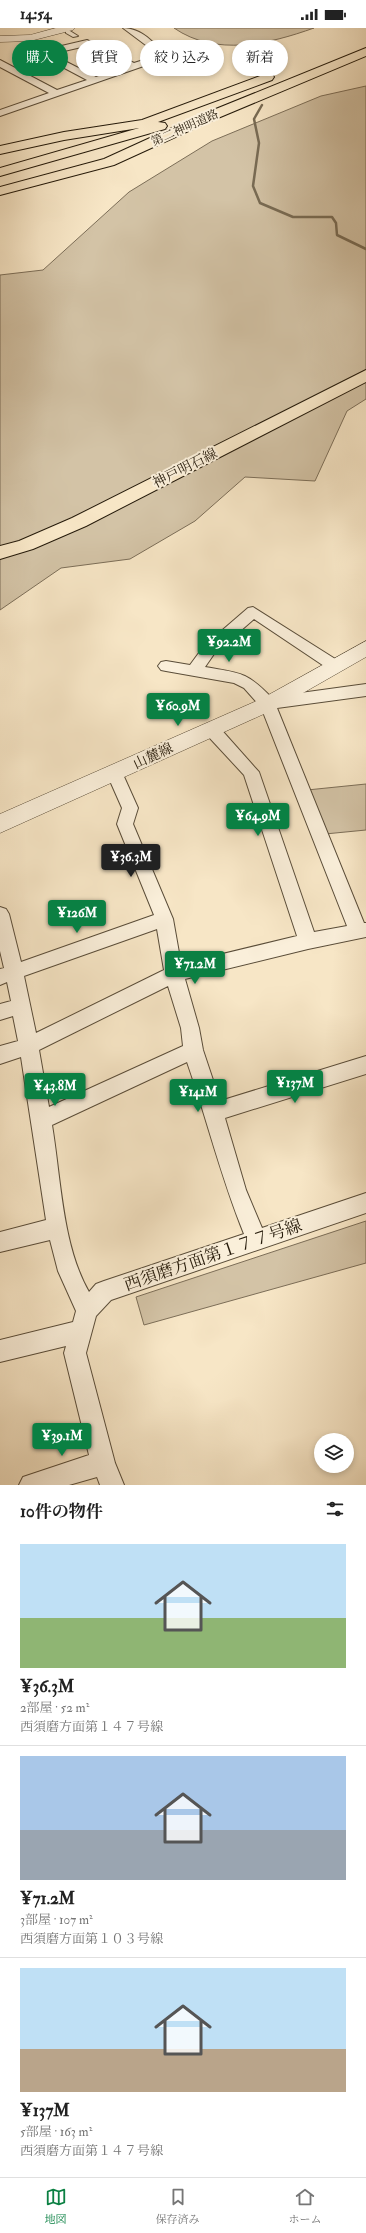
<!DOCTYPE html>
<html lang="ja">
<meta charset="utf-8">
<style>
body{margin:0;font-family:"IM FELL Double Pica","Noto Serif JP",serif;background:#f6f6f6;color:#222;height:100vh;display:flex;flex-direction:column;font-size:15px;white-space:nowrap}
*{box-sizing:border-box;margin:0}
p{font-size:13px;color:#767676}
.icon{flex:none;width:22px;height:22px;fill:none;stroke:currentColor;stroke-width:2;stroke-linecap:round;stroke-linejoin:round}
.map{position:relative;height:1457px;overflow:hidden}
.sheet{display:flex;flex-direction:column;background:#fff;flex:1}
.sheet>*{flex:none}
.banner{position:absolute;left:12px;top:12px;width:342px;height:36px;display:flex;gap:8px}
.fabs{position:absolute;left:314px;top:1405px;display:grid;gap:8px}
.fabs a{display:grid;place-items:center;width:40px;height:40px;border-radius:50%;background:#fff;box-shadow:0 2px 6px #0003;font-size:20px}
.price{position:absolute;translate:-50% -34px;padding:0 9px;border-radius:4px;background:#0b8043;color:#fff;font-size:13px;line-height:26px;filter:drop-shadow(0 1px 2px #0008)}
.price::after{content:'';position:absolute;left:50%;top:24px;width:12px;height:9px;margin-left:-6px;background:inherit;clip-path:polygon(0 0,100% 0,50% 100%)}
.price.active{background:#222;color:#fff}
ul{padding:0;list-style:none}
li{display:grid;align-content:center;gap:8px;height:212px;padding:0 20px}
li+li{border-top:1px solid #e0e0e0}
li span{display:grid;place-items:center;height:124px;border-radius:0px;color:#555}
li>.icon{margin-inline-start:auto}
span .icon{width:72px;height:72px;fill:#fffc;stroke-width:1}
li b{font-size:17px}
h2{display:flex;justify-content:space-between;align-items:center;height:48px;padding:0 20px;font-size:17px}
.chip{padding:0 14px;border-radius:18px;background:#fff;box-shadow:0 2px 6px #0003;font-size:14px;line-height:36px}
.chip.active{background:#0b8043;color:#fff}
.status{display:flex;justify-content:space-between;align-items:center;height:28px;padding:0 20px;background:#fff;direction:ltr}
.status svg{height:11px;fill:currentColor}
.dock{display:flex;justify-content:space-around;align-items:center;height:56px;border-top:1px solid #e0e0e0;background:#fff;font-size:11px;color:#767676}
.dock a{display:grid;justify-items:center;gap:2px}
.dock .active{color:#0b8043}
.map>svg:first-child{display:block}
</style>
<div class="status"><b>14:54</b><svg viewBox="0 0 49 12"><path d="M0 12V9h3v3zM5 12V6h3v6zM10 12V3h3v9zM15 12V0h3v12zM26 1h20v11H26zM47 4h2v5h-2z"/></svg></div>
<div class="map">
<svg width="366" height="1457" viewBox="0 0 366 1457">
<rect width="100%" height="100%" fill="#f7e6c6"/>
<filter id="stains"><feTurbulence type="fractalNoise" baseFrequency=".005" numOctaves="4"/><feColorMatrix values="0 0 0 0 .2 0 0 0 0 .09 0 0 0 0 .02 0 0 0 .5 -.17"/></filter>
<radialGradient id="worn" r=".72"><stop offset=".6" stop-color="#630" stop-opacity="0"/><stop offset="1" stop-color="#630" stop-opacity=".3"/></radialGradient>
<path fill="#d3c3a6" stroke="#7c6e58" d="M174 0H314C269 16 216 29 174 0Z
M366 58V371L347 383 315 453 245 449 195 493 130 531 61 540 0 582V247L43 242 129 164 212 113 321 68Z
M366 756V802L325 806 307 762Z
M366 1193V1235L144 1297 136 1269Z"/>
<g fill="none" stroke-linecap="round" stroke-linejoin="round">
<path stroke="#786b54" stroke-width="2.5" d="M262 77 254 91 259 115 253 158 260 175 293 189H332L336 195 337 207 366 221"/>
<g stroke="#5a4d39" stroke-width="2">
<path id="pedestrian" d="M66 3H70L78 8 73 9 66 5Z"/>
</g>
<g stroke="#5a4d39" stroke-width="2">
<path id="minor" d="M123 0C139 0 158 14 162 30L161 32 0 88V82L49 65 0 39V32L57 62 87 52 40 27V23L87 12 134 35 153 29 151 21ZM86 18 126 38 96 49 51 26Z
M253 579 340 634 343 638 340 642 335 643 330 642 254 591 214 626 205 639C239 645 246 643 271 669L366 656V668L277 680 364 895H366V909L308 921 185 951 199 1000 203 1022 220 1073 366 1028V1046L225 1090 246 1162 262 1200 366 1165V1185L111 1272 96 1288 86 1325 115 1435 124 1457H100L97 1449 69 1457H19L23 1449 89 1427 64 1325 66 1318 0 1334V1312L73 1294 76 1283 58 1243 50 1212 0 1224V1204L46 1192 21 1029 0 1036V1018L18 1013 13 988 0 992V976L11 973 7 954 0 957V941L4 940 0 923V879L6 881 9 886 21 934 154 887 117 796 122 780 107 746 109 742 115 740 121 742 138 780 133 796 173 891 181 936 297 908 244 747 206 706 204 702 206 698 212 696 218 698 259 744 314 904 347 898 261 679 244 660 234 655 166 643 161 642 158 638 161 634 166 633 190 637 204 618 248 580ZM157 901 164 942 36 1005 24 948ZM168 958 181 1000 183 1018 49 1079 39 1022ZM187 1034C207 1091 221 1150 244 1206L104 1253 96 1256 89 1264C62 1217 61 1150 52 1097Z"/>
</g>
<g stroke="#5a4d39" stroke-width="1">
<path id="tertiary" d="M56 0H75L73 2 30 13 0 14V8L30 7Z
M366 613V629L275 681 0 805V786L261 671Z"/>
</g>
<g stroke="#251a0a" stroke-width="2">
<path id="primary" d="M366 342V354L86 498 33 521 0 531V518L19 513 72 490Z"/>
</g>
<g stroke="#251a0a" stroke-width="2">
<path id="motorway" d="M366 20V28L206 95 114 137 0 167V159L104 131 196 89Z
M268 45 272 46 274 49 272 52 158 94 165 95 167 98 165 101 0 148V140L139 100 64 112 0 126V118L64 104 142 92Z"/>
</g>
<use href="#pedestrian" fill="#faefda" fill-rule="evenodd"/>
<use href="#minor" fill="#faefda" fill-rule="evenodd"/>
<use href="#tertiary" fill="#faefda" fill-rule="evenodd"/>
<use href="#primary" fill="#f7e6c6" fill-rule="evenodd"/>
<use href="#motorway" fill="#f7e6c6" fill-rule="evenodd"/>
</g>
<g text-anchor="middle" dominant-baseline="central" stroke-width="4" stroke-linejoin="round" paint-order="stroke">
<g font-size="12" fill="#251a0a" stroke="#faefda">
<text transform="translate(185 100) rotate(-24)">第二神明道路</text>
</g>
<g font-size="14" fill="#251a0a" stroke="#faefda">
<text transform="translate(185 440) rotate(-27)">神戸明石線</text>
<text transform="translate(153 728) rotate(-25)">山麓線</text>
</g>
<g font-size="17" fill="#251a0a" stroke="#faefda">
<text transform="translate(213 1227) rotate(-19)">西須磨方面第１７７号線</text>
</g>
</g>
<rect width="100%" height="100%" filter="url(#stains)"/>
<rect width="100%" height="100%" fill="url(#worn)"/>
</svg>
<div class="fabs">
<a><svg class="icon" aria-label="layers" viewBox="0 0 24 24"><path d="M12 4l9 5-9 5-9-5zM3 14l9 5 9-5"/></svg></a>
</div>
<b class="price" style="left:229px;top:635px">¥92.2M</b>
<b class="price" style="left:178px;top:699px">¥60.9M</b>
<b class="price" style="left:258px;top:809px">¥64.9M</b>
<b class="price active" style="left:131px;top:850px">¥36.3M</b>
<b class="price" style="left:77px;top:906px">¥126M</b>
<b class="price" style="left:195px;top:957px">¥71.2M</b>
<b class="price" style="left:295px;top:1076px">¥137M</b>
<b class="price" style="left:55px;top:1079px">¥43.8M</b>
<b class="price" style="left:198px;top:1085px">¥141M</b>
<b class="price" style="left:62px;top:1429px">¥39.1M</b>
<div class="banner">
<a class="chip active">購入</a>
<a class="chip">賃貸</a>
<a class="chip">絞り込み</a>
<a class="chip">新着</a>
</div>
</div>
<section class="sheet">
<h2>10件の物件<svg class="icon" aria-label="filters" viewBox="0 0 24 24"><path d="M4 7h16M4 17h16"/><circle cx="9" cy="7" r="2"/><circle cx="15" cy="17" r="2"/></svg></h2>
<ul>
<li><span style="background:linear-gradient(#bfe0f5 60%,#8fb573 0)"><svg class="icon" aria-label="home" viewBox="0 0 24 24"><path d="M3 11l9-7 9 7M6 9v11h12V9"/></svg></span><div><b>¥36.3M</b><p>2部屋 · 52 m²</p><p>西須磨方面第１４７号線</p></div></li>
<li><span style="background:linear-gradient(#a9c7e8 60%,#9aa5b1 0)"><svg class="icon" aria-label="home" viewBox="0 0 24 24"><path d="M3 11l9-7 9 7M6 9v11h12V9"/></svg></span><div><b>¥71.2M</b><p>3部屋 · 107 m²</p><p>西須磨方面第１０３号線</p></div></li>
<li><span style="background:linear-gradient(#bfe0f5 65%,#b9a48a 0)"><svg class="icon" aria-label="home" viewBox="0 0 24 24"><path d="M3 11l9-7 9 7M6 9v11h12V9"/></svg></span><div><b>¥137M</b><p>5部屋 · 163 m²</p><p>西須磨方面第１４７号線</p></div></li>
</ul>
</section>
<nav class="dock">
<a class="active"><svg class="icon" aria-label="map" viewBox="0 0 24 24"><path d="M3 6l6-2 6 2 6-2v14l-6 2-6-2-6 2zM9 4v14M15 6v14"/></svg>地図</a>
<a><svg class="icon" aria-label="saved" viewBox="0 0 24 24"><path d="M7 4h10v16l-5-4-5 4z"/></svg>保存済み</a>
<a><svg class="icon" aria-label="home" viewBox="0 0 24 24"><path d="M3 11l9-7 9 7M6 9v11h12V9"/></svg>ホーム</a>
</nav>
